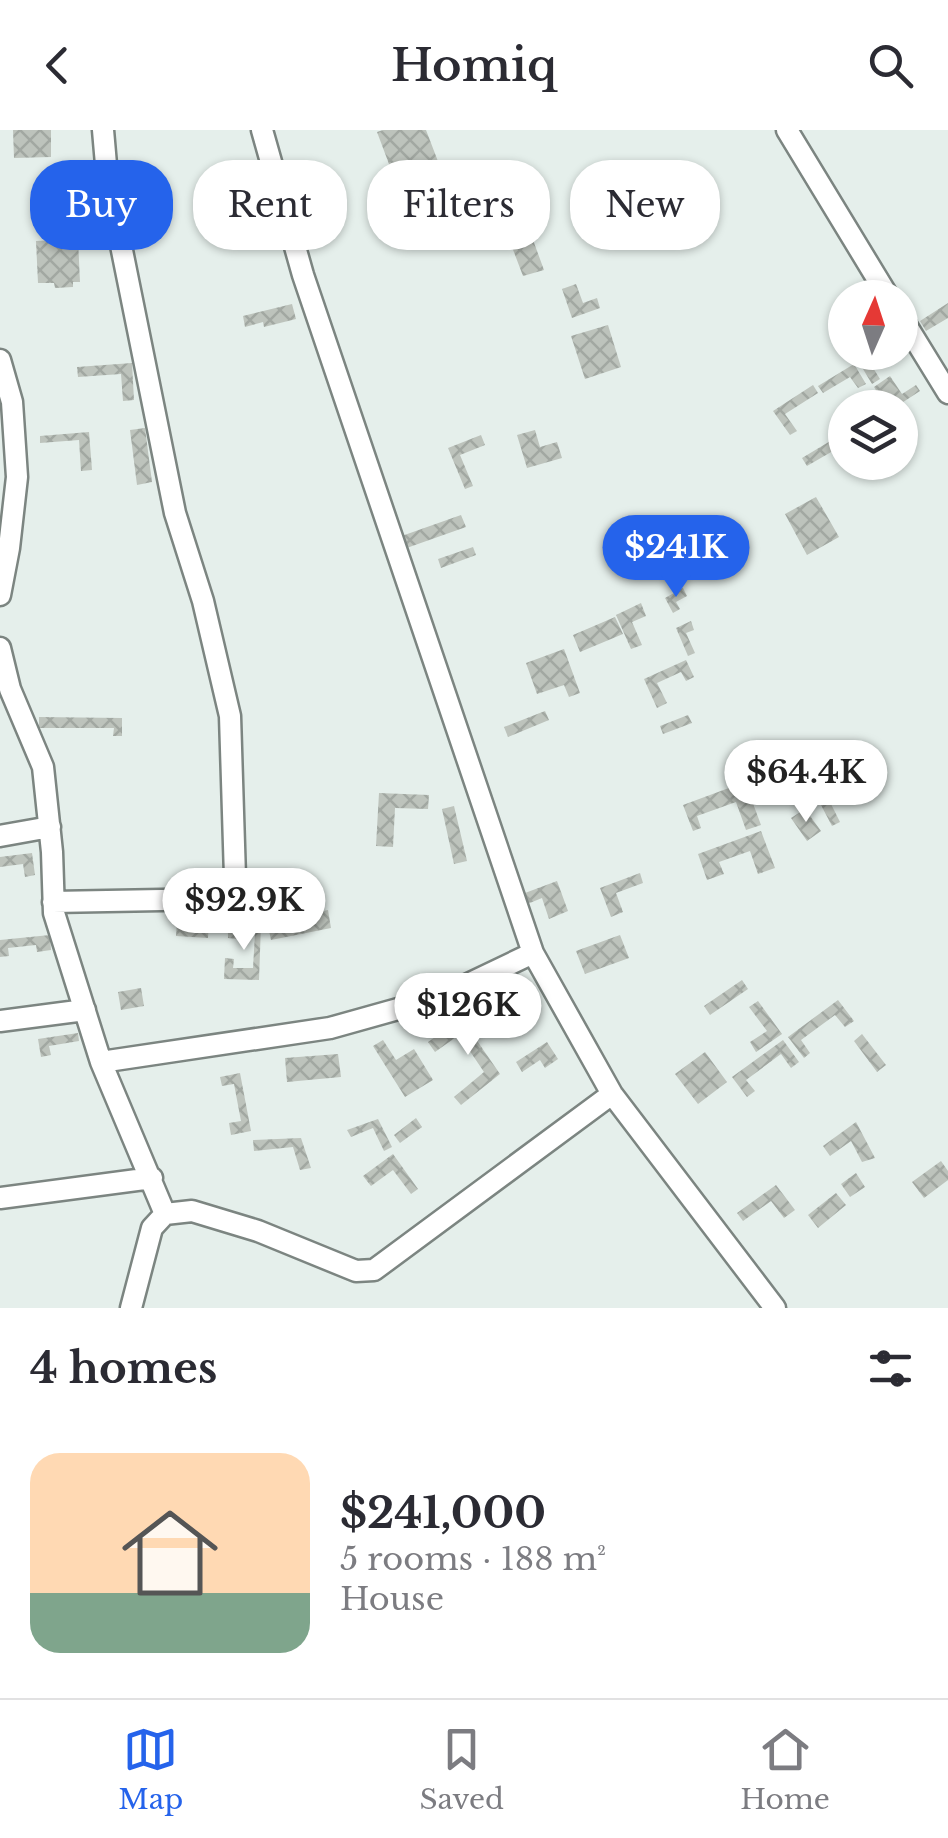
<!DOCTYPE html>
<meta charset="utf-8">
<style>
body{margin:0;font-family:"Libre Baskerville",serif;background:#f2f2f3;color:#2b2b33;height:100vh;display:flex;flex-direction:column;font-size:38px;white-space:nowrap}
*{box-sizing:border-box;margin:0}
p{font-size:32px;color:#7c7c81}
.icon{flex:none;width:55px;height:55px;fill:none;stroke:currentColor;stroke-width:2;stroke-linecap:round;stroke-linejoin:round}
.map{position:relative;height:1178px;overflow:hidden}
.sheet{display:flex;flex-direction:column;background:#fff;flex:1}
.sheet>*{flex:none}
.banner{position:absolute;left:30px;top:30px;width:890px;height:90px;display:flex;gap:20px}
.needle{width:65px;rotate:3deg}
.tools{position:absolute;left:828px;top:150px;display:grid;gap:20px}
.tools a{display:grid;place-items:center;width:90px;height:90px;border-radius:50%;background:#fff;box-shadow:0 2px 8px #0004;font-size:50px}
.price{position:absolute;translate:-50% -85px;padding:0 22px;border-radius:35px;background:#fff;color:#222;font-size:32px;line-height:65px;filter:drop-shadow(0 2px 5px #0008)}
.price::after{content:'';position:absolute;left:50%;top:60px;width:30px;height:22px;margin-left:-15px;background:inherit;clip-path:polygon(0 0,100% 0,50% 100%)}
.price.current{background:#2563eb;color:#fff}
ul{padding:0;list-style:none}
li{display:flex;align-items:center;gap:30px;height:250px;padding:0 30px}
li+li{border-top:2px solid #e1e1e2}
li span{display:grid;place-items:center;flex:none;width:280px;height:200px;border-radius:30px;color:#555}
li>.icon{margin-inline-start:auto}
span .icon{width:120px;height:120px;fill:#fffc;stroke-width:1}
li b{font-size:42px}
h2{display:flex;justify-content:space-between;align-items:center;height:120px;padding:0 30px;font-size:42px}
.pill{padding:0 35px;border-radius:40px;background:#fff;box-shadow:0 2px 8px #0004;font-size:35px;line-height:90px}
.pill.current{background:#2563eb;color:#fff}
header{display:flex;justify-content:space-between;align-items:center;height:130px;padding:0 30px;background:#fff;font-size:45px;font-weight:600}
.tabs{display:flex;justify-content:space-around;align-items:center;height:140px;border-top:2px solid #e1e1e2;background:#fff;font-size:28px;color:#7c7c81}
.tabs a{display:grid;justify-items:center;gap:5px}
.tabs .current{color:#2563eb}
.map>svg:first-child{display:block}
</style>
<header><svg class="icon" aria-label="back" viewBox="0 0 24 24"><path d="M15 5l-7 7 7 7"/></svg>Homiq<svg class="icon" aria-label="search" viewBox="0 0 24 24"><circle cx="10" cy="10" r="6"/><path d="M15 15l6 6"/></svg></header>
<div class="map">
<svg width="948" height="1178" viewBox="0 0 948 1178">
<defs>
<pattern id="building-cross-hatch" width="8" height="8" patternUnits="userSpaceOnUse" patternTransform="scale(2.5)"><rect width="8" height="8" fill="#bdc3bc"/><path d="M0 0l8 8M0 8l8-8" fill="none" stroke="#a2a8a2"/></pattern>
</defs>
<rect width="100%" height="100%" fill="#e5efeb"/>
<path fill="url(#building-cross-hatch)" d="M13 0H51V27L14 28Z
M383 0H426L439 34 395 50 377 2Z
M78 109 80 152H73V157L55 158 54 153H38L36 111Z
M533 110 544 140 523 146 512 117Z
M576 154 583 173 597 168 600 178 572 188 562 159Z
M948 173V188L926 201 920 191Z
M292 174 296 189 264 197 263 192 245 197 243 186Z
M608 195 621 237 585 249 571 206Z
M868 222H887L870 233 880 249 872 254 857 229Z
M132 233 134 270 123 271 121 244 78 247 77 237Z
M854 234 866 254 858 258 850 247 823 263 818 256Z
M890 246 902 264 916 255 920 261 894 278H887L874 257Z
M813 255 818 263 785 284 797 301 790 305 773 281Z
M145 298 152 352 137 355 130 300Z
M535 300 540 317 557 312 562 328 527 338 517 305Z
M89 302 92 340 81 341 79 310 40 313V306Z
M842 304 845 314 807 336 802 328Z
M481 305 485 315 460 325 473 356 465 359 448 318Z
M816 367 839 407 807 425 785 384Z
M461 385 466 397 401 420 396 408Z
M473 417 476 425 441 438 438 429Z
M683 458 687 466 676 472 680 479 673 483 665 468Z
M641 473 646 486 632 492 642 515 631 519 616 485Z
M615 487 623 504 580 522 573 505Z
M691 491 694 500 686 503 695 523 688 526 676 498Z
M564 519 580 563 569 567 564 555 537 564 526 533Z
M686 530 694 547 686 551 681 542 657 553 667 573 657 578 644 549Z
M545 581 549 590 508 607 504 597Z
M688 585 692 593 663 604 660 596Z
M39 587 122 588V606H113L114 598H39Z
M852 638 858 649 854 651 858 658 830 672 840 692 832 696 812 658Z
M745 652 761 695 746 700 736 672 697 686 701 698 693 701 683 675Z
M379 663 429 665 428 679 395 678 393 717 376 716Z
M454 676 467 731 454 734 442 679Z
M805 679 821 701 807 711 791 688Z
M761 701 775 738 758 744 750 721 719 732 724 744 707 750 698 724Z
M32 723 35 745 25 747 23 734 0 737V727Z
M640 743 643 753 616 763 623 782 611 787 600 758Z
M557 751 568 781 549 789 542 768 520 777 517 766Z
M328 780 331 798 271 810 267 792Z
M177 790 209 791 208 808 176 806Z
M228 792 261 794 259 850 224 849 225 828 234 829 233 838H253L255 803 237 802V809L228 808Z
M50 805 51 820 37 822 36 815 8 818 9 826 0 827V810Z
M620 805 629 828 585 844 576 821Z
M742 850 748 859 710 885 704 876Z
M141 858 144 876 121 880 118 862Z
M500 867 510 884 481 899 472 882Z
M838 870 854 891 845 897 835 885 801 910 810 923 804 928 788 907Z
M758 871 782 904 756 922 750 912 767 901 749 877Z
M462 889 500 944 461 975 454 967 484 942 459 905 435 922 428 912Z
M78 903 79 911 49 916 51 925 41 927 38 909Z
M862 904 886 935 877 942 854 911Z
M383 910 396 930 414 919 433 950 405 967 373 916Z
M783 910 799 932 791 938 781 924 746 950 755 961 747 967 732 947Z
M547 912 558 929 545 938 540 930 522 942 516 932Z
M705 922 727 952 698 974 675 944Z
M338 924 341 947 287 952 285 928Z
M240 943 251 1001 231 1005 229 993 241 991 234 954 222 956 220 947Z
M416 988 422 997 400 1013 394 1005Z
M378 989 392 1017 384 1021 373 998 351 1007 347 1000Z
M856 992 875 1028 862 1032 851 1011 830 1026 823 1016Z
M301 1008 311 1038 300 1040 293 1017 254 1021 253 1010Z
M393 1024 418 1059 411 1064 393 1040 371 1056 363 1046Z
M941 1031 948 1041V1050L924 1068 912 1052Z
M856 1043 865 1057 850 1067 841 1054Z
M776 1055 795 1080 784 1088 771 1071 743 1091 737 1083Z
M836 1063 846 1075 818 1098 808 1085Z"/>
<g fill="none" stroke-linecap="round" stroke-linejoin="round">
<g stroke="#7c8581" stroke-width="25">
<path id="minor" d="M262 0 303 145 533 823 612 964 775 1178
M787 0 889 168
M900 185 948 263
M0 230 12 272 17 347 9 418 0 465
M0 518 10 559 43 637 52 722 54 783 101 932 165 1084
M0 706 50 697
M53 772 216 769 230 763 235 747 230 586 203 471 175 383 107 46 103 0
M0 891 85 880
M101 932 330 898 441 867 533 823
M0 1068 152 1048
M131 1178 152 1098 165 1084 192 1081 258 1101 356 1141 374 1140 612 964"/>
</g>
<use href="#minor" stroke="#fff" stroke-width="20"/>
</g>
</svg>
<div class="tools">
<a><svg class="needle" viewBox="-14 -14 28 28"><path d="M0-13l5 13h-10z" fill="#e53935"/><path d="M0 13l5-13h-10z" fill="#7c7c81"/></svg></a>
<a><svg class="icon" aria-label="layers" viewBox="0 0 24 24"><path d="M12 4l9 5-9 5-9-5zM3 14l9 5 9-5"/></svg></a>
</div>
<b class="price current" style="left:676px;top:470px">$241K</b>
<b class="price" style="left:806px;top:695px">$64.4K</b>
<b class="price" style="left:244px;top:823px">$92.9K</b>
<b class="price" style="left:468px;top:928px">$126K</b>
<div class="banner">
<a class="pill current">Buy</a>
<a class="pill">Rent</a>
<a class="pill">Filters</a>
<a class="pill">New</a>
</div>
</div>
<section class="sheet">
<h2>4 homes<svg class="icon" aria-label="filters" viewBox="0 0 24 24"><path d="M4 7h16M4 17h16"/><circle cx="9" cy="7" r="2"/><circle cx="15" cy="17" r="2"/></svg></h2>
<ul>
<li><span style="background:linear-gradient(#ffd9b3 70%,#7fa58c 0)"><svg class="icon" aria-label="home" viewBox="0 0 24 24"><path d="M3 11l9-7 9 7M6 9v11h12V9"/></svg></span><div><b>$241,000</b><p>5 rooms · 188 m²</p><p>House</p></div></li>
</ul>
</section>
<nav class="tabs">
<a class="current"><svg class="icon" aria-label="map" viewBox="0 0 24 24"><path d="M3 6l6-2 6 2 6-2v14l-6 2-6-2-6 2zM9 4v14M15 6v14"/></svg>Map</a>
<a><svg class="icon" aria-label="saved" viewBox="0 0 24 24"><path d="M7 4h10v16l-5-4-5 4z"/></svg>Saved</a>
<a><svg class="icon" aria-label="home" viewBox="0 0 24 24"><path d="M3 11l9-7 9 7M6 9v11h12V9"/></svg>Home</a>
</nav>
